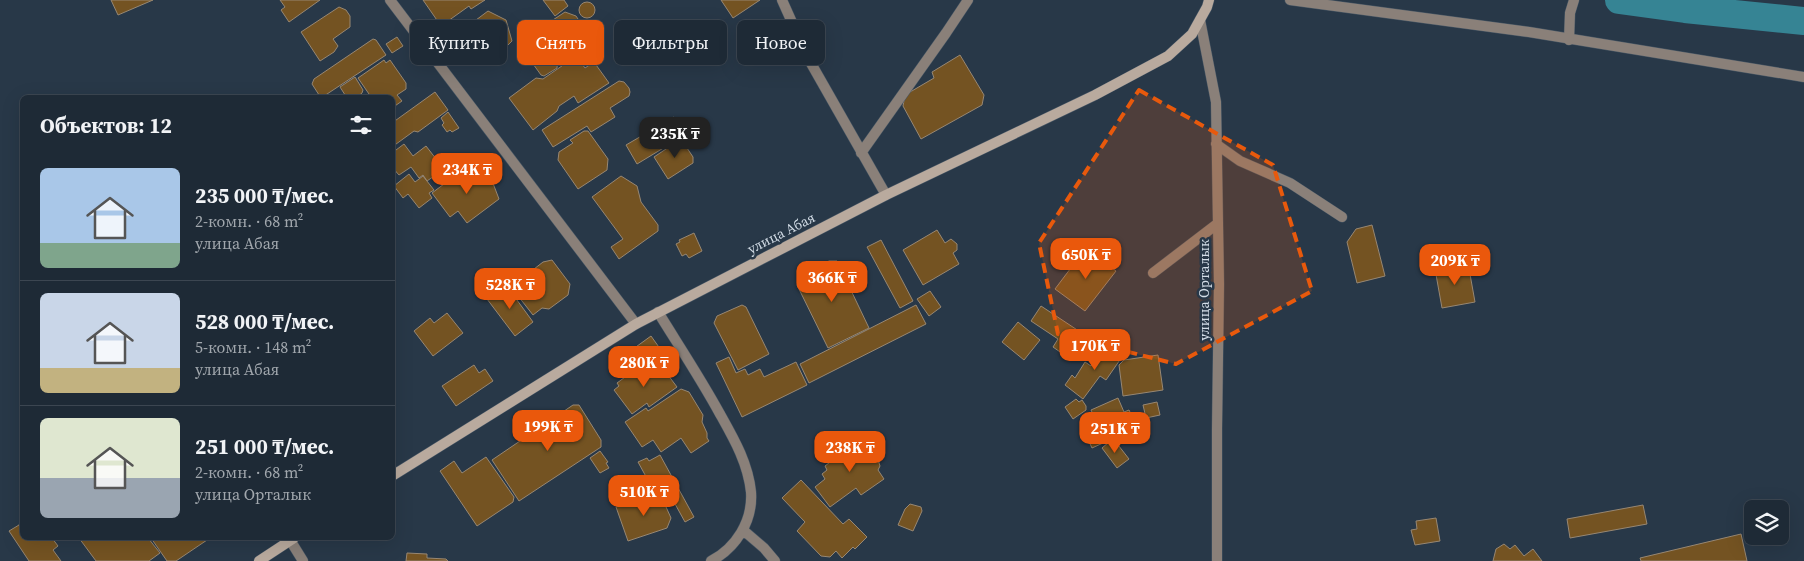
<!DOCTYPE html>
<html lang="ru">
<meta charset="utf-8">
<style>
body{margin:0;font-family:"Source Serif 4",serif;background:#2b3642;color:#f1f3f6;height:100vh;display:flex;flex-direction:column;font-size:19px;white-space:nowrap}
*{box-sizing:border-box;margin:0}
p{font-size:16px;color:#a1a7ad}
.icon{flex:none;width:28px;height:28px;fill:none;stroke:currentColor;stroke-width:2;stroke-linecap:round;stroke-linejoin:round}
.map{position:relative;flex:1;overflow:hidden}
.panel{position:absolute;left:20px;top:95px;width:375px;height:445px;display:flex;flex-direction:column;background:#1e2a36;border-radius:8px;box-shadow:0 5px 20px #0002,0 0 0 1px #3c4651}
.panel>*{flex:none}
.banner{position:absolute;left:410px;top:20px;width:475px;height:45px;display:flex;gap:10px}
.buttons{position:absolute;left:1744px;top:500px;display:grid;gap:10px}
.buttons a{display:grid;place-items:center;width:45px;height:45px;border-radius:8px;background:#1e2a36;box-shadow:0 5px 20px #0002,0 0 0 1px #3c4651;font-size:25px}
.price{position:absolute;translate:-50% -42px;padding:0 11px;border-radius:10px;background:#ea580c;color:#fff;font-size:16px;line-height:32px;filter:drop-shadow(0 1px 2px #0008)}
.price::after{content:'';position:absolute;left:50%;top:30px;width:15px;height:11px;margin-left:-8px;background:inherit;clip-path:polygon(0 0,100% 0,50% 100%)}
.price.current{background:#222;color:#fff}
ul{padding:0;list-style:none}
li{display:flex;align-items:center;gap:15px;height:125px;padding:0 20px}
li+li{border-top:1px solid #3c4651}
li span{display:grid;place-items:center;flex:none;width:140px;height:100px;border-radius:8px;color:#555}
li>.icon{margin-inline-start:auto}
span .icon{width:60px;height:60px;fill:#fffc;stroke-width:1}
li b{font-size:21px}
h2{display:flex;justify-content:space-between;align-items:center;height:60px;padding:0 20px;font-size:21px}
.chip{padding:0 18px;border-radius:8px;background:#1e2a36;box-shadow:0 5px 20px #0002,0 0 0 1px #3c4651;font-size:18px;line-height:45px}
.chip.current{background:#ea580c;color:#fff}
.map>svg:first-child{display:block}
</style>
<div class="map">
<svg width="1804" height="561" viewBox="0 0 1804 561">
<rect width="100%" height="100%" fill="#283848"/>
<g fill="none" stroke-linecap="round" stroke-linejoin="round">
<path stroke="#368494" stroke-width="28" d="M1619 0 1685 9 1804 21"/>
</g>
<path fill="#745322" stroke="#978773" d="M111 0H153L118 15Z
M280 0H320L289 22 281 10 285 7Z
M423 0H485L471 9 469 6 441 26Z
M543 0H564L568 6 555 16Z
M721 0H760L733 18Z
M579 10a8 8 0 1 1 16 0a8 8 0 1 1-16 0Z
M339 7 346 10 350 16V27L333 39 338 46 334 52 320 61 301 32Z
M488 11 506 20 512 41 508 45 497 49 481 61 460 32Z
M565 12 576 16 586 31V39L565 53 562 49 556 54 558 57 557 68 544 76 541 75 518 43Z
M397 37 403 46 392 53 386 44Z
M373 39 376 40 386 55 321 98 312 84 314 79Z
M960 55 984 95 982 105 921 139 903 106 905 95 934 78 932 72Z
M384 60 386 63 390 60 406 83V89L397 95 402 101 392 108V98H365L369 94 358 78Z
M569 61H580L585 68 594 62 609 83 578 103 574 96 559 106 557 111 533 130 509 98 536 78 543 79Z
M355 77 363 90 362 93 356 98H347L340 87Z
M619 81 624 82 629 88 630 92 629 96 610 108 615 117 591 132 587 126 553 147 542 130Z
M435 92 448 110 418 132 414 131 392 147V123Z
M448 112 459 128 452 132 450 130 447 132 442 125 444 123 441 118Z
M674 117 685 135 637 164 626 145Z
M584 131H588L608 159 607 170 578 189 558 160 559 152 573 143 570 140Z
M681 139 693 157V163L668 179 654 157Z
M404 144 413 156 426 146 440 164V172L427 181 423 175 419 178 411 167 399 175 392 167V153Z
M476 170 491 178 499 199 467 223 458 211 450 217 432 193 456 175 461 181Z
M409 174 415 182 423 176 434 190 429 193 432 198 419 208 408 194 403 198 394 186Z
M621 176 637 186 641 202 658 225V231L619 259 611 247 623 239 592 197Z
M1372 225 1385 276 1357 283 1347 242 1356 229Z
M937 230 945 243 951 239 957 244V250L953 253 959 264 923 285 903 250Z
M694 233 702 251 689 258 686 254 682 256 676 244 680 242 679 240Z
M881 240 913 301 900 308 867 247Z
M1086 248 1116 271 1085 311 1055 289Z
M552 260 570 284 568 295 549 309 542 308 533 315 511 287 543 262Z
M829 261H837L869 328 828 348 797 285 801 276Z
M1468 263 1475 302 1442 308 1435 269Z
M506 285 533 322 515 336 487 299Z
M930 291 941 307 929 316 917 299Z
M742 305 746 307 769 354 738 370 714 323 717 316Z
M916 305 926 324 809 383 800 364Z
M1041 306 1100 345 1090 360 1068 346 1063 354 1053 347 1058 339 1031 321Z
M447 313 463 333 433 356 414 331 430 318 434 323Z
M1018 322 1040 340 1024 360 1002 342Z
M651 336 666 357 652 367 644 355 629 366 622 357Z
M1108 342 1124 354 1106 380 1100 376 1083 399 1065 385 1072 375 1075 378 1085 362 1091 366Z
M1158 355 1163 390 1123 396 1119 365 1124 360Z
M729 357 736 373 745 369 748 375 760 369 764 377 796 362 807 385 742 417 716 363Z
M474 365 479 373 485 369 493 381 456 406 442 386Z
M640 366 648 377 662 367 677 387 649 407 647 403 632 414 614 390 619 386 617 383Z
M681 389 689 392 703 415 702 422 707 433V438L709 441 691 453 681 438 661 452 653 440 642 447 625 422 646 408 648 411Z
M1118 398 1124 412 1129 410 1136 425 1134 429 1092 448 1084 431 1098 425 1091 410Z
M1076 399 1079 402 1082 400 1086 406V410L1073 419 1065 407Z
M1157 402 1160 415 1146 418 1143 405Z
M573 405H579L601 440V447L519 501 492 460Z
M836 438 845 448 829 461 820 450Z
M863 441 876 453 880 466 878 470 884 479 861 495 856 488 830 507 815 487 825 479 822 474 827 470 825 466 856 442Z
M1115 441 1129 459 1117 468 1102 448 1109 442Z
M600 451 608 462 606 463 609 468 600 473 590 458Z
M660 455 694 517 685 522 669 493 662 496 655 493 638 462 647 458 649 461Z
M486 457 514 497 513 502 477 526 440 471 454 461 462 473Z
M801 480 843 524 849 519 867 537 855 549 853 547 842 558 836 551 830 557 821 556 797 531 805 522 782 498Z
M656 496 662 498 671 518 667 528 628 541 616 507 641 498 642 501Z
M910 504 921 507 922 511 913 531 898 525 905 509Z
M1643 505 1647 524 1570 538 1567 519Z
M1436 518 1440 541 1415 545 1411 530 1417 529 1416 521Z
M22 520V538H52L58 546 53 550 61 561H29L9 531 19 525Z
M1741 534 1747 561H1641L1640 558Z
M79 538H148L160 553 149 561H96Z
M151 538H210L176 561H167Z
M1504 544 1510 549 1515 545 1524 556 1533 549 1542 561H1493L1496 549Z
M407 553 427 554V558L446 559 448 561H406Z"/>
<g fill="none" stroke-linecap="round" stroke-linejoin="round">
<g stroke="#475665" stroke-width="11">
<path id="minor" d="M390 0 636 324
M782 0 808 58 886 195
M1200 20 1216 102 1219 284 1217 429V561
M1569 40 1570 13 1574 0
M1216 144 1240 161 1290 183 1342 217
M861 153 946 33 968 0
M1153 273 1217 224
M658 312C679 346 701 379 720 414 734 439 748 463 751 492 753 521 736 548 711 561
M743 530 764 548 775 561
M290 540 303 561"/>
</g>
<g stroke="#475665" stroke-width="11">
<path id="tertiary" d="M1290 0 1529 32 1804 77"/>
</g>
<g stroke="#475665" stroke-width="11">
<path id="secondary" d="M392 476 636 324 886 195 1095 95 1168 56 1192 34 1207 7 1209 0
M259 561 294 538"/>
</g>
<use href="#minor" stroke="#8a8079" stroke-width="10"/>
<use href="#tertiary" stroke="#8a8079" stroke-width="10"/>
<use href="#secondary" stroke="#b9aa9e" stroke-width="10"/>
</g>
<path fill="#e8590c" fill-opacity="0.2" stroke="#e8590c" stroke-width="4" stroke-dasharray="10 6" stroke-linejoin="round" d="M1139 90 1273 165 1312 291 1176 364 1058 334 1039 243Z"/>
<g text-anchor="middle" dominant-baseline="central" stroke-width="5" stroke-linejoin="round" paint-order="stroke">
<g font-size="14" fill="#d3dde7" stroke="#283848">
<text transform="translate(781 233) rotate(-27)">улица Абая</text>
<text transform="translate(1204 290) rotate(-90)">улица Орталык</text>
</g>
</g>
</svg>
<div class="buttons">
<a><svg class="icon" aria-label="layers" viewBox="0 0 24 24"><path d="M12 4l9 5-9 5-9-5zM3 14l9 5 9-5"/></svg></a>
</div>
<b class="price current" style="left:675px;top:159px">235K ₸</b>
<b class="price" style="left:467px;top:195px">234K ₸</b>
<b class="price" style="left:1086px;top:280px">650K ₸</b>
<b class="price" style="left:1455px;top:286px">209K ₸</b>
<b class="price" style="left:832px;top:303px">366K ₸</b>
<b class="price" style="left:510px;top:310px">528K ₸</b>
<b class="price" style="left:1095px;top:371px">170K ₸</b>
<b class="price" style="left:644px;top:388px">280K ₸</b>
<b class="price" style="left:548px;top:452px">199K ₸</b>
<b class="price" style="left:1115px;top:454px">251K ₸</b>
<b class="price" style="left:850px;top:473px">238K ₸</b>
<b class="price" style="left:644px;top:517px">510K ₸</b>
<div class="banner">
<a class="chip">Купить</a>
<a class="chip current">Снять</a>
<a class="chip">Фильтры</a>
<a class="chip">Новое</a>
</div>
<section class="panel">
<h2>Объектов: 12<svg class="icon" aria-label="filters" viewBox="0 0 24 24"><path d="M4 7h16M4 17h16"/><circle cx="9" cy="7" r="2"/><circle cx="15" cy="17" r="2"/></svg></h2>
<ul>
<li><span style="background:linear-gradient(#a9c7e8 75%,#7fa58c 0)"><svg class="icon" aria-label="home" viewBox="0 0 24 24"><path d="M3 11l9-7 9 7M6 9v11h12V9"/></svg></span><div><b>235 000 ₸/мес.</b><p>2-комн. · 68 m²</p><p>улица Абая</p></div></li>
<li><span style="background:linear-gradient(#c9d6e8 75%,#c2b280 0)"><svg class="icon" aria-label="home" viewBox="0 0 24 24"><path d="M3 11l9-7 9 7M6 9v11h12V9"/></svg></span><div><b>528 000 ₸/мес.</b><p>5-комн. · 148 m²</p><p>улица Абая</p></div></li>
<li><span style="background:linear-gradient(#dfe7d0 60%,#9aa5b1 0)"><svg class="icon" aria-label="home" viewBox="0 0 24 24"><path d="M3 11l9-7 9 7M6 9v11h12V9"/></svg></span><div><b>251 000 ₸/мес.</b><p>2-комн. · 68 m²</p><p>улица Орталык</p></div></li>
</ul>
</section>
</div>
